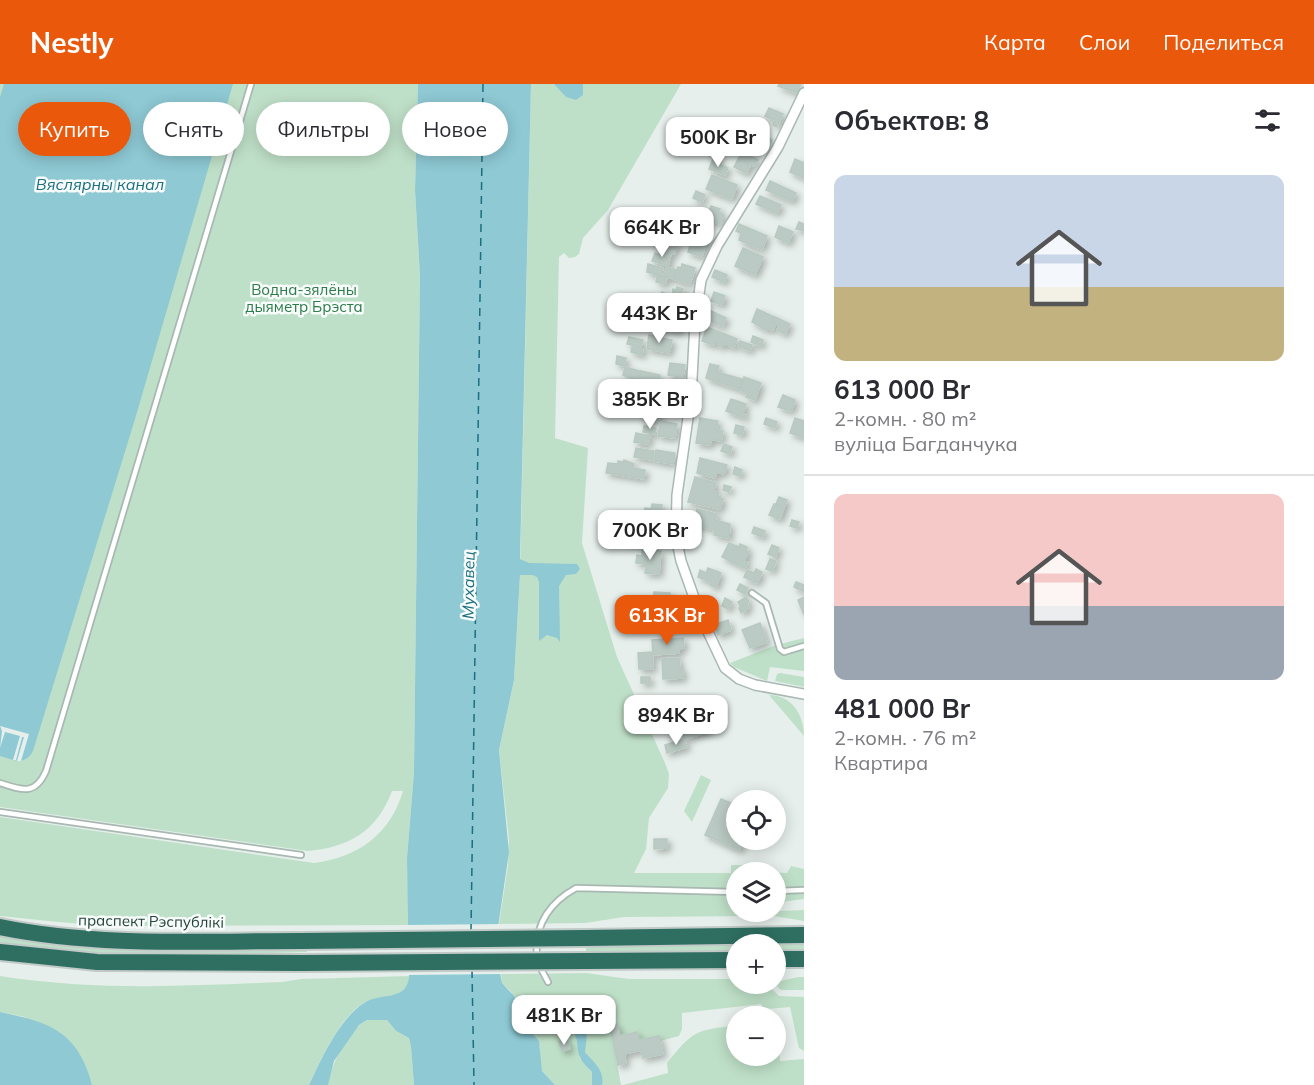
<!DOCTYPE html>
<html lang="ru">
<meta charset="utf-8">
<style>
body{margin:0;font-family:Mulish,sans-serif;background:#f7f7f7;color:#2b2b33;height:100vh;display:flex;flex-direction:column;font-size:22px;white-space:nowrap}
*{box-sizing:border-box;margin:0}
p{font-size:20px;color:#7c7c81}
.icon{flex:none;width:33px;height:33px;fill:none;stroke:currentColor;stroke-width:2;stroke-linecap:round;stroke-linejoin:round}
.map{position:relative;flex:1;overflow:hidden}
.side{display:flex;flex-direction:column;background:#fff;width:510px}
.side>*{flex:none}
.top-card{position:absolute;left:18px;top:18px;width:570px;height:54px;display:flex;gap:12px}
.controls{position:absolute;left:726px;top:706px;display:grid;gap:12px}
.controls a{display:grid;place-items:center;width:60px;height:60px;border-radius:50%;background:#fff;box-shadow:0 3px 15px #0003;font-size:30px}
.price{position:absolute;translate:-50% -51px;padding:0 14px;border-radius:12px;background:#fff;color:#222;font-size:20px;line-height:39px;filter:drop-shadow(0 2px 3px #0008)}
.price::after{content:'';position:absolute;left:50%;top:36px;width:18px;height:14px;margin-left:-9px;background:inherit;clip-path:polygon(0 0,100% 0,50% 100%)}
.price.active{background:#ea580c;color:#fff}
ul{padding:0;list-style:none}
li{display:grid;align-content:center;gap:12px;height:318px;padding:0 30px}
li+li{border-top:2px solid #e1e1e2}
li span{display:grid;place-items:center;height:186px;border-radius:12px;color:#555}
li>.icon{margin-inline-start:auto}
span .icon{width:108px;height:108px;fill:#fffc;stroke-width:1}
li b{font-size:26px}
h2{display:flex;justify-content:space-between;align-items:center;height:72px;padding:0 30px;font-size:26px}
.tag{padding:0 21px;border-radius:27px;background:#fff;box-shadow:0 3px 15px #0003;font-size:21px;line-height:54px}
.tag.active{background:#ea580c;color:#fff}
header{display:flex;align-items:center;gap:36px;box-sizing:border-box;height:84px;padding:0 30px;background:#ea580c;color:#fff}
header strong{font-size:28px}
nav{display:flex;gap:33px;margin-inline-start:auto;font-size:21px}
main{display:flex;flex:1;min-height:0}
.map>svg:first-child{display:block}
</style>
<header>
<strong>Nestly</strong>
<nav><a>Карта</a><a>Слои</a><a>Поделиться</a></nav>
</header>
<main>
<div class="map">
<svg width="804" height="1001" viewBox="0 0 804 1001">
<defs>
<filter id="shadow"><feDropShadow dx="3.5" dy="3.5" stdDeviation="3" flood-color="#0004"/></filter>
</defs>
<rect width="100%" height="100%" fill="#e6efeb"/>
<path fill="#bfe0c8" d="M0 0H418L415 106 420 192 414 688 407 774 409 841 111 842 58 838 0 832V733L314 779C358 773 390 751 403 707H392C377 747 350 763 308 767L0 723Z
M531 0H681L608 126 583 154 579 170 575 173 569 174 564 169 559 173 555 354 588 364 582 459 617 573 665 679 669 690 668 704 649 734 646 765 634 789H731V781H757L760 788 787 789 791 782 804 785V815L781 818 776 823V789H736V828H770L766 832 624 833 585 839 499 840 508 781 509 756 499 666 514 596 520 491Z
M804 554V587L770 583 767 597 734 583 730 579 776 561Z
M780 589 804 593V603L775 597 777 590Z
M769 611C791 611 804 630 804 652Z
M701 691 711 696 692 738 684 727Z
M804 826V837L774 832 780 827Z
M0 852C101 869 205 863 307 862V868C205 871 101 877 0 858Z
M776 861H804V867L776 868Z
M586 862H736V868L586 869Z
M586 889 629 895H736V900H767L779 912 804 913V967L799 964 790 923 767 925 763 923 761 920 682 929V945L679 952 660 957 659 952 639 956 637 948 620 952 617 940 610 942 621 1001H602L600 986 585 968V961L587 951 580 937 572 932 546 925 523 926 518 924 511 908 502 899 501 890Z
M0 892C94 907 188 902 282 898L301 895 410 892C405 919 381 908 362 920 339 935 320 976 309 1001H92L80 971 25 933 0 928Z
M798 893H804V906H781L775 900 776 898Z
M542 934 556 936 569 943 576 953 580 974 592 988V1001H555L542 987 540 976V963L528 945 530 939Z
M371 935 387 936 396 947 409 954 411 963 414 1001H328C330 982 351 939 371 935Z
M776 936 780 977 804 975V1001H623L668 989 667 979C692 948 696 945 736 942V972H776Z"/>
<path fill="#8ec9d4" d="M4 0H233L135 335 33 667C25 682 13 676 0 672V13Z
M418 0H531L520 475 529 479 577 480 580 485 576 490 566 491 559 502 560 558 557 554 547 551 539 557V498L537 493 532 491H520L514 596 499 666 509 768 495 864 502 899 514 912 518 924 523 926 546 925 576 934 585 946 587 951 585 968C594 979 605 986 602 1001H592V988C588 983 582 979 580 973 577 967 578 960 576 954 570 936 545 930 530 939L528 945 539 957 542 987 555 1001H414L411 963 409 954 396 947 387 936H367L359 941 334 977 328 1001H309C321 975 339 935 364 919 380 908 405 918 409 894L407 774 414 688 420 192 415 106Z
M554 0H583V11L576 16 566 13Z
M656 619C668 619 671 627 674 636L672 641 664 642C658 633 652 634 652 622Z
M0 928C49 938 78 947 92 1001H0Z"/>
<path fill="#e6efeb" d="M0 642 29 650 21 677H17L24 653H22L16 676H13L20 652 5 648 0 664 2 647Z
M502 840 498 864 504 890 407 891 406 841Z"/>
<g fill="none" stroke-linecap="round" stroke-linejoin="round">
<path stroke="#1c6f80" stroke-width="1.5" stroke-dasharray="8 6" stroke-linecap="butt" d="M471 848 483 0
M472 886 474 1001"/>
</g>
<path fill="#bbcac4" stroke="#b8c9c2" stroke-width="1.5" filter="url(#shadow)" d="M779 0H801L797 9 778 2Z
M769 24 783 30 777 43 773 41 775 36 765 32Z
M753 35 762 40 759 47 749 43Z
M745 43 772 56 769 64 742 50Z
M742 68 758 76 754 82 747 78 746 80 750 83 746 89 734 83Z
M713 75 719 77 718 80 728 84 725 91 709 85Z
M795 75 804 79V94L790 88Z
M712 91 737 101 732 115 706 105Z
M770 97 796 109 792 117 766 106Z
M696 107 705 111 702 118 693 114Z
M760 112 781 121 777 129 756 120Z
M711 122 720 125 718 128 724 131 720 140 706 135Z
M799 138 804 140V147L796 145Z
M739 140 767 152 762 165 739 156 741 149 736 147Z
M779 142 793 148 788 159 775 153Z
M694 149 708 154 702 173 688 168Z
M670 158 678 161 674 170 658 164 660 159 669 162Z
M743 164 763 173 755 191 735 182Z
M661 167 671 170 668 182 652 177 655 169 660 171Z
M648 180 663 184 661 192 647 188Z
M682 180 695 184 690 200 674 195 678 183 681 184Z
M667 183 676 186 674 195 664 192Z
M715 186 727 191 724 198 712 193Z
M657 192 667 194 665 200 656 198Z
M677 203 683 205 681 209 689 211 687 223 679 221 678 224 658 216 662 208 672 212 673 205 676 206Z
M714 208 725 212 722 221 711 217Z
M646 219 653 221 652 227 644 225Z
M757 225 774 233 772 238 776 239 773 246 767 244 766 246 752 238Z
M711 227 726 234 723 242 708 236Z
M667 229 682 232 678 248 655 242 658 232 666 234Z
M636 230 649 233 648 240 635 237Z
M775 233 790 240 785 250 777 246 779 242 773 237Z
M707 243 737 255 734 264 723 259 722 263 718 262 719 258 716 257 714 261 702 257Z
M649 251 672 256 669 269 647 265Z
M753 252 763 256 761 262 751 258Z
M629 253 643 256 641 263 627 260Z
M740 257 752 261 750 267 738 262Z
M632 263 643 265 642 271 631 268Z
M617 272 626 274 624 282 616 280Z
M670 279 685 281 683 293 668 291Z
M710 280 719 282 717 288 742 295 739 305 706 294Z
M625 283 640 287 638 297 623 291Z
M641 287 660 291 658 301 639 298Z
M744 293 761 299 755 316 746 313 748 309 740 306Z
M645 304 672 308 670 316 665 315 663 323 656 322V325L648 323V321L643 320Z
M783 311 795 316 791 327 778 323Z
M731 315 746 320 743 329 746 331 745 334 726 327Z
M650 327 660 329 658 337 649 336Z
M700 334 718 337 716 345 723 347 721 357 712 355 710 361 696 359Z
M766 334 777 338 775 344 764 340Z
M795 334 804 337V354L790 349Z
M661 337 677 340 675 354 658 352Z
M736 341 744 343 742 351 734 349Z
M644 342 656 344 655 350 643 348Z
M636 349 650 352 648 360 634 358Z
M724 360 732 363 730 370 721 367Z
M636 364 654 367 652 376 634 373Z
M656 366 675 369 673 380 654 377Z
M700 374 727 381 724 390 717 388 715 394 697 389Z
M624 376 634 380 633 384 645 386 644 395 606 389 608 379 618 380V377L623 378Z
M735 383 742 386 740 392 733 390Z
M695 393 716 399 713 408 719 409 718 413 723 415 720 425 688 418Z
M724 401 731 403 729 408 723 406Z
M779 413 787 416 784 423 776 420Z
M652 420 662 421 660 432 644 429 645 424 651 425Z
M774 420 784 424 780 435 769 431Z
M697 425 717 430 715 436 730 440 729 454 714 451 715 446 693 440Z
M649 436 667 438 665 447 648 444Z
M792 436 799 438 797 444 790 442Z
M754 443 765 447 763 453 752 449Z
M631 445 647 449 646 453 641 452 639 460 628 458Z
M729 459 739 463 740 460 747 463 746 467 749 468 744 477 748 479 745 484 722 473Z
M772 461 779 464 775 473 768 470Z
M642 466 661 467 659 490 645 489 646 480 636 479 637 471 642 472Z
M770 475 776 477 772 487 766 485Z
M708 484 721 489 716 503 710 501 711 498 698 493 700 486 706 489Z
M756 485 762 488 757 499 744 493 747 486 754 489Z
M796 498 804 501V508L794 503Z
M740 500 748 504 745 510 737 506Z
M654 508 670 509 669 528 653 527Z
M746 513 749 518 740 522 738 518Z
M804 513V531L798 516Z
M725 514 732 518 728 525 722 522Z
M747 520 749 524 741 529 739 524Z
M690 531 691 542 673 544 672 532Z
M635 535H645V542H635Z
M728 536 731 546 718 551 714 541Z
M760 539 767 558 750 564 742 546Z
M683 554 684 564 679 565V569L653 571 652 556Z
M652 568 653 585H639L638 569Z
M679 574 680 586H683V594L663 595 662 575Z
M641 593H650V599H641Z
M701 629 704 635 708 633 711 640 706 641 708 647 687 655 686 651 680 653 678 646 682 645 679 636Z
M684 655 687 663 667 669 665 661Z
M721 715 736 721V756H744L739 766 705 751Z
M654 755H667V764L654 765Z
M617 940 620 952 637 948 639 956 659 952 663 970 643 974 641 966 624 970 626 979 618 981 610 942Z
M567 956 570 965 562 967 559 958Z"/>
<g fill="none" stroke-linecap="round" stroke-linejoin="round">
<g stroke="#a8b8b2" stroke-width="8">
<path id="lane" d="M752 509 766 519 780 565 784 568 804 562
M0 699C22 706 35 712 46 687L251 0
M0 728 301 771
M776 807 804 806
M537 873C534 841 549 819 576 804L736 808
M539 881 548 898"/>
</g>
<g stroke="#a8b8b2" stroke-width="12">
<path id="street" d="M804 9 778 63 717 162 701 196 695 238 691 313 677 411 676 453 681 477 701 533 725 584 739 595 755 601 804 610"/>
</g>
<g stroke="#c2cac8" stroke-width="20">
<path id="highway" d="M0 843C98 863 201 857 301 857
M585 854 804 851
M0 868 97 878 301 879
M776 875H804
M586 877 736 876"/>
</g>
<use href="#lane" stroke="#fff" stroke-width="4.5"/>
<use href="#street" stroke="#fff" stroke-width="9"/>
<use href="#highway" stroke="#2f6f62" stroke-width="16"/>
<g stroke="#c2cac8" stroke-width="20" stroke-linecap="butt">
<path id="highway-bridge" d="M301 857 585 854
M301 879 586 877"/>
</g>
<use href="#highway-bridge" stroke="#2f6f62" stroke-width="16"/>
</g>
<g text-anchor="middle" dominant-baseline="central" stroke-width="5" stroke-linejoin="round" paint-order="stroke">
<g font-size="15" fill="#2d7a4b" stroke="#f7fbf9">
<text x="304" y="205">Водна-зялёны<tspan x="304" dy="17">дыяметр Брэста</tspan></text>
</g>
<g font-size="15" fill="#24423a" stroke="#f7fbf9">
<text transform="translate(151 837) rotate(1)">праспект Рэспублікі</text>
</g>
<g font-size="16" font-style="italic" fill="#1c6f80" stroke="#f7fbf9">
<text x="100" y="100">Вяслярны канал</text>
<text transform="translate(468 501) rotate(-89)">Мухавец</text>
</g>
</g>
</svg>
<div class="controls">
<a><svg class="icon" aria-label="locate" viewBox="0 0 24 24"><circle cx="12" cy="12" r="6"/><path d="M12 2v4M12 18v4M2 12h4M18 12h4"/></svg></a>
<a><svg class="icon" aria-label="layers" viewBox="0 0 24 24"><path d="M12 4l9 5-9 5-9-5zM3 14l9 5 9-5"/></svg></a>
<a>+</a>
<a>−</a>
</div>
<b class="price" style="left:718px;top:84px">500K Br</b>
<b class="price" style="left:662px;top:174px">664K Br</b>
<b class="price" style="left:659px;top:260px">443K Br</b>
<b class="price" style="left:650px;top:346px">385K Br</b>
<b class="price" style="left:650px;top:477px">700K Br</b>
<b class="price active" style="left:667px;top:562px">613K Br</b>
<b class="price" style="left:676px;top:662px">894K Br</b>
<b class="price" style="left:564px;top:962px">481K Br</b>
<div class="top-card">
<a class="tag active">Купить</a>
<a class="tag">Снять</a>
<a class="tag">Фильтры</a>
<a class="tag">Новое</a>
</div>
</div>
<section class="side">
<h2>Объектов: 8<svg class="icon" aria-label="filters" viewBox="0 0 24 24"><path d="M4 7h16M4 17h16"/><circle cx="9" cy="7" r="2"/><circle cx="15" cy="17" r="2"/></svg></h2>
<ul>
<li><span style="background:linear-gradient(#c9d6e8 60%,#c2b280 0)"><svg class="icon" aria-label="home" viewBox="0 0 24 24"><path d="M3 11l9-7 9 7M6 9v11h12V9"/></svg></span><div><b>613 000 Br</b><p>2-комн. · 80 m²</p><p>вуліца Багданчука</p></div></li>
<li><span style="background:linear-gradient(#f6c9c9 60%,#9aa5b1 0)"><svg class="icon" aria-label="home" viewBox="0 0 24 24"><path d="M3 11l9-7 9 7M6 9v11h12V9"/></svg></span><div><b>481 000 Br</b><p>2-комн. · 76 m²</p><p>Квартира</p></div></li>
</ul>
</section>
</main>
